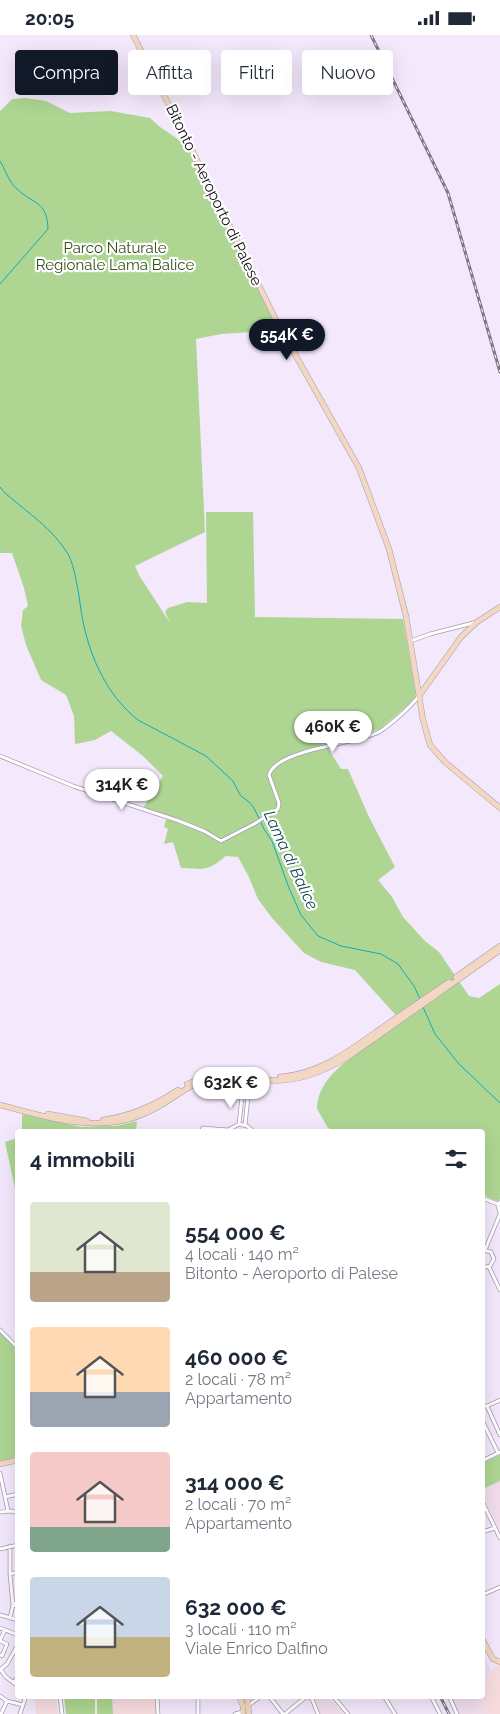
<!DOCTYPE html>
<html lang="it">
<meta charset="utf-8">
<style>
body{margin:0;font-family:Raleway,sans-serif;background:#f2f2f3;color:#1f2937;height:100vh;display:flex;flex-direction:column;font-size:19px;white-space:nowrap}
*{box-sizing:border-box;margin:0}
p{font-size:16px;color:#747a83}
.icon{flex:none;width:28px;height:28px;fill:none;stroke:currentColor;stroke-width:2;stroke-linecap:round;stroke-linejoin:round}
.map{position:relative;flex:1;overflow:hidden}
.sheet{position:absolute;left:15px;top:1094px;width:470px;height:570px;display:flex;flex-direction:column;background:#fff;border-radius:5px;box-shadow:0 5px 20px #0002}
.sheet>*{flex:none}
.top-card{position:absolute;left:15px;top:15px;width:470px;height:45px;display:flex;gap:10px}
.price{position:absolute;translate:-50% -42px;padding:0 11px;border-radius:18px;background:#fff;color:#222;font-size:16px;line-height:32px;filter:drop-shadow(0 1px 2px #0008)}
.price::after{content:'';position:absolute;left:50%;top:30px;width:15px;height:11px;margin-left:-8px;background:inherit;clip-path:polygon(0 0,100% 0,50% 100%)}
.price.selected{background:#111827;color:#fff}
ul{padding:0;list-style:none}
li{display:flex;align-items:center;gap:15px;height:125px;padding:0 15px}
li span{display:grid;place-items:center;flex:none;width:140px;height:100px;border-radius:5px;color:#555}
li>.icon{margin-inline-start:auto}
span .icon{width:60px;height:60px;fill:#fffc;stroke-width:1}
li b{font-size:21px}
h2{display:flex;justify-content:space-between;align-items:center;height:60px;padding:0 15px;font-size:21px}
.pill{padding:0 18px;border-radius:5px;background:#fff;box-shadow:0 5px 20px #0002;font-size:18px;line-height:45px}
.pill.selected{background:#111827;color:#fff}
.status{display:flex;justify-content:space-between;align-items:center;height:35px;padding:0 25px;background:#fff;direction:ltr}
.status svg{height:14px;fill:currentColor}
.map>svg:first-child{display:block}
</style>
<div class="status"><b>20:05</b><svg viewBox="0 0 49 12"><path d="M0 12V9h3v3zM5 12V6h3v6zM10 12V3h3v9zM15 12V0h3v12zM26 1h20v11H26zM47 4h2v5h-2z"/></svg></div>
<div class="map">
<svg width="500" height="1679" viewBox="0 0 500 1679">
<rect width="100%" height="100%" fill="#f4e8fc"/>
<path fill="#f1ddec" d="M500 1446V1496L483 1460 482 1454Z
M483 1619 491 1637 481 1666 487 1679H459L451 1661H482Z
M314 1661H324L330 1664 344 1679H320Z"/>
<path fill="#f7dcdf" d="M500 1630V1679H487L481 1667 491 1637 494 1633Z
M35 1661H56L58 1679H36Z
M112 1661H155L157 1679H113Z"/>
<path fill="#aed692" d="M25 63 46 66 70 78 111 76 150 83 160 92 188 111 281 295 221 299 196 304 205 497 135 531 139 540 170 588 165 577 168 573 187 567 207 568 206 477H253L255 582 403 584 414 648 416 658 415 663 399 678 380 694 360 700 321 710 290 721 326 710 341 734H348L369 782 395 832 378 845 392 862 403 882 425 906 439 917 469 961 479 963 500 949V1164L497 1166 483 1160 482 1096H334L328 1093 317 1074C318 1032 375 1011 401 986L355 935 321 927 304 918 272 883 258 864 248 840 238 822 226 821C206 837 206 834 181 833L173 807 164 809 168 794 164 792 167 782 143 773 163 741 143 721 111 696 95 705 75 709 74 681 66 660 41 645 26 610 21 591 23 575 28 571 24 553 12 518H0V76L12 64Z
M22 1079 81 1092 116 1091 137 1086 136 1096H22Z
M17 1103H18L17 1163 5 1107Z
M0 1298 18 1316 17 1423 0 1426Z
M500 1420V1446L483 1454V1428Z
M64 1661H95V1679H66Z
M97 1661H112L113 1679H97Z"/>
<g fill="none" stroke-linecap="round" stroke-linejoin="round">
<path stroke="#11aaba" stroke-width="1" d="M0 126C5 134 9 147 16 153 33 170 47 165 48 194L0 249
M0 452 5 458C27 477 53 494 68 519 75 531 79 561 81 575 87 616 105 659 138 685L206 721 233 746 240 760 249 767 254 773 264 794 272 806 289 853 301 880 318 901 341 911 381 919 398 929 414 951 420 964
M423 972 435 999 459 1029 500 1068"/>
<g stroke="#a69bae" stroke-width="4.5">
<path id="street" d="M411 606 430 599 477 587
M0 721 73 751 179 786 204 796 221 806 254 789 278 774 279 768 269 740C276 714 357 709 379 697 392 689 410 672 419 661
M239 1089 242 1062
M245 1090 248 1062
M201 1096 203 1093 228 1095 239 1089 247 1091 253 1096
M482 1163 498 1169
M500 1167 498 1171 500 1178
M485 1215 500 1179
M489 1232 500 1255
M482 1233 490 1231 494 1224 491 1217 483 1215
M0 1295 18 1313
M482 1371H487L500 1365
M487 1371 500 1400
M482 1385 498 1418
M482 1426 500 1417
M0 1438 8 1476
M5 1462 18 1459
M482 1466 500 1503
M0 1477 11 1476 18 1478
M482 1497 495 1493
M10 1511V1539L13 1570 18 1567
M0 1514 18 1510
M10 1539 18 1537
M482 1560 500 1552
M0 1580 18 1585
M10 1583 13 1570 18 1571
M0 1593 18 1600
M0 1605 5 1595
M0 1606 7 1609 2 1621 0 1620
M0 1634 6 1642 18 1651
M1 1634 7 1629 16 1613 18 1614
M14 1647 18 1641
M0 1661 7 1666 1 1679
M60 1661 62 1679
M157 1661 158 1679
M269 1661 283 1679
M307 1661 312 1664 318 1679
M333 1661 348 1679
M384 1661 395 1679
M431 1661 440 1679
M449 1661 457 1679
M7 1666 23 1670
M249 1670 261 1661
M20 1679 26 1661
M198 1679V1661
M235 1679 242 1677
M285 1679 307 1661"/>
</g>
<g stroke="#a69bae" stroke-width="6">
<path id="secondary" d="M133 0 190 111 278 289 359 433 389 514 406 581 423 685 430 710 445 727 500 773
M419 661 461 602 477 587 500 572
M456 942 500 911
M280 1042C319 1039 348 1017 379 995 402 979 425 963 449 947
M187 1049 210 1040 226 1038
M0 1070C51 1083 102 1101 152 1075 173 1065 189 1048 212 1043 230 1039 248 1044 266 1045 297 1048 322 1037 348 1022L500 915
M48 1079 87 1086
M103 1085C131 1081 154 1071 178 1055
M0 1429 18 1425
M482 1604 493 1624 500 1627
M239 1661 243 1671V1679
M247 1661 249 1679"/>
</g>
<use href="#street" stroke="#fff" stroke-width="3"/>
<use href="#secondary" stroke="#f2d7c2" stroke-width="5"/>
<g stroke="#7e7683" stroke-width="3">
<path id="rail" d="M371 0 448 158 500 337
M440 1661 449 1679"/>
</g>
<use href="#rail" stroke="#fff" stroke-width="1" stroke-dasharray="4" stroke-linecap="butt"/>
</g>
<g text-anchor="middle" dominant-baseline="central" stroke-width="4.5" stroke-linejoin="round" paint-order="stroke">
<g font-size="15" fill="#110d13" stroke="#fff">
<text transform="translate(214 160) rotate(64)">Bitonto - Aeroporto di Palese</text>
</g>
<g font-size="15" fill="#33501b" stroke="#fff">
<text x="115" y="213">Parco Naturale<tspan x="115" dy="17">Regionale Lama Balice</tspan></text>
</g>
<g font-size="16" font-style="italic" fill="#0e484f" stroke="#fff">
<text transform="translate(291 825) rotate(65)">Lama di Balice</text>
</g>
</g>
</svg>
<b class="price selected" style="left:287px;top:326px">554K €</b>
<b class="price" style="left:333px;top:718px">460K €</b>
<b class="price" style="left:122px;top:776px">314K €</b>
<b class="price" style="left:231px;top:1074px">632K €</b>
<div class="top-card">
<a class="pill selected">Compra</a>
<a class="pill">Affitta</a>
<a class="pill">Filtri</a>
<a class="pill">Nuovo</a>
</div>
<section class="sheet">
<h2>4 immobili<svg class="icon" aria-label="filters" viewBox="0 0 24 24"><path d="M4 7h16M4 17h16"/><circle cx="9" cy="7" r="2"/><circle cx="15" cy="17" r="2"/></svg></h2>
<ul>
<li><span style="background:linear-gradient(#dfe7d0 70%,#b9a48a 0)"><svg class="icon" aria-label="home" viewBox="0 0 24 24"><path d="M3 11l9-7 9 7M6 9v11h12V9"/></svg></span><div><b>554 000 €</b><p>4 locali · 140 m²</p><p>Bitonto - Aeroporto di Palese</p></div></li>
<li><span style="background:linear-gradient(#ffd9b3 65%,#9aa5b1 0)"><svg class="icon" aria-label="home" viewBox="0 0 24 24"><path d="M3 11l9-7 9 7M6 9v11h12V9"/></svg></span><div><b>460 000 €</b><p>2 locali · 78 m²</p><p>Appartamento</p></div></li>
<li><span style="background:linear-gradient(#f6c9c9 75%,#7fa58c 0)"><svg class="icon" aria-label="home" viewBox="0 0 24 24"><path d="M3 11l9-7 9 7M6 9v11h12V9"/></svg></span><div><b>314 000 €</b><p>2 locali · 70 m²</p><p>Appartamento</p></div></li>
<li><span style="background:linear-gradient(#c9d6e8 60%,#c2b280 0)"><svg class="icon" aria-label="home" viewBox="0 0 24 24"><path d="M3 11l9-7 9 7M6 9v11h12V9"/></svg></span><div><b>632 000 €</b><p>3 locali · 110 m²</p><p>Viale Enrico Dalfino</p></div></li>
</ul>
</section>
</div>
